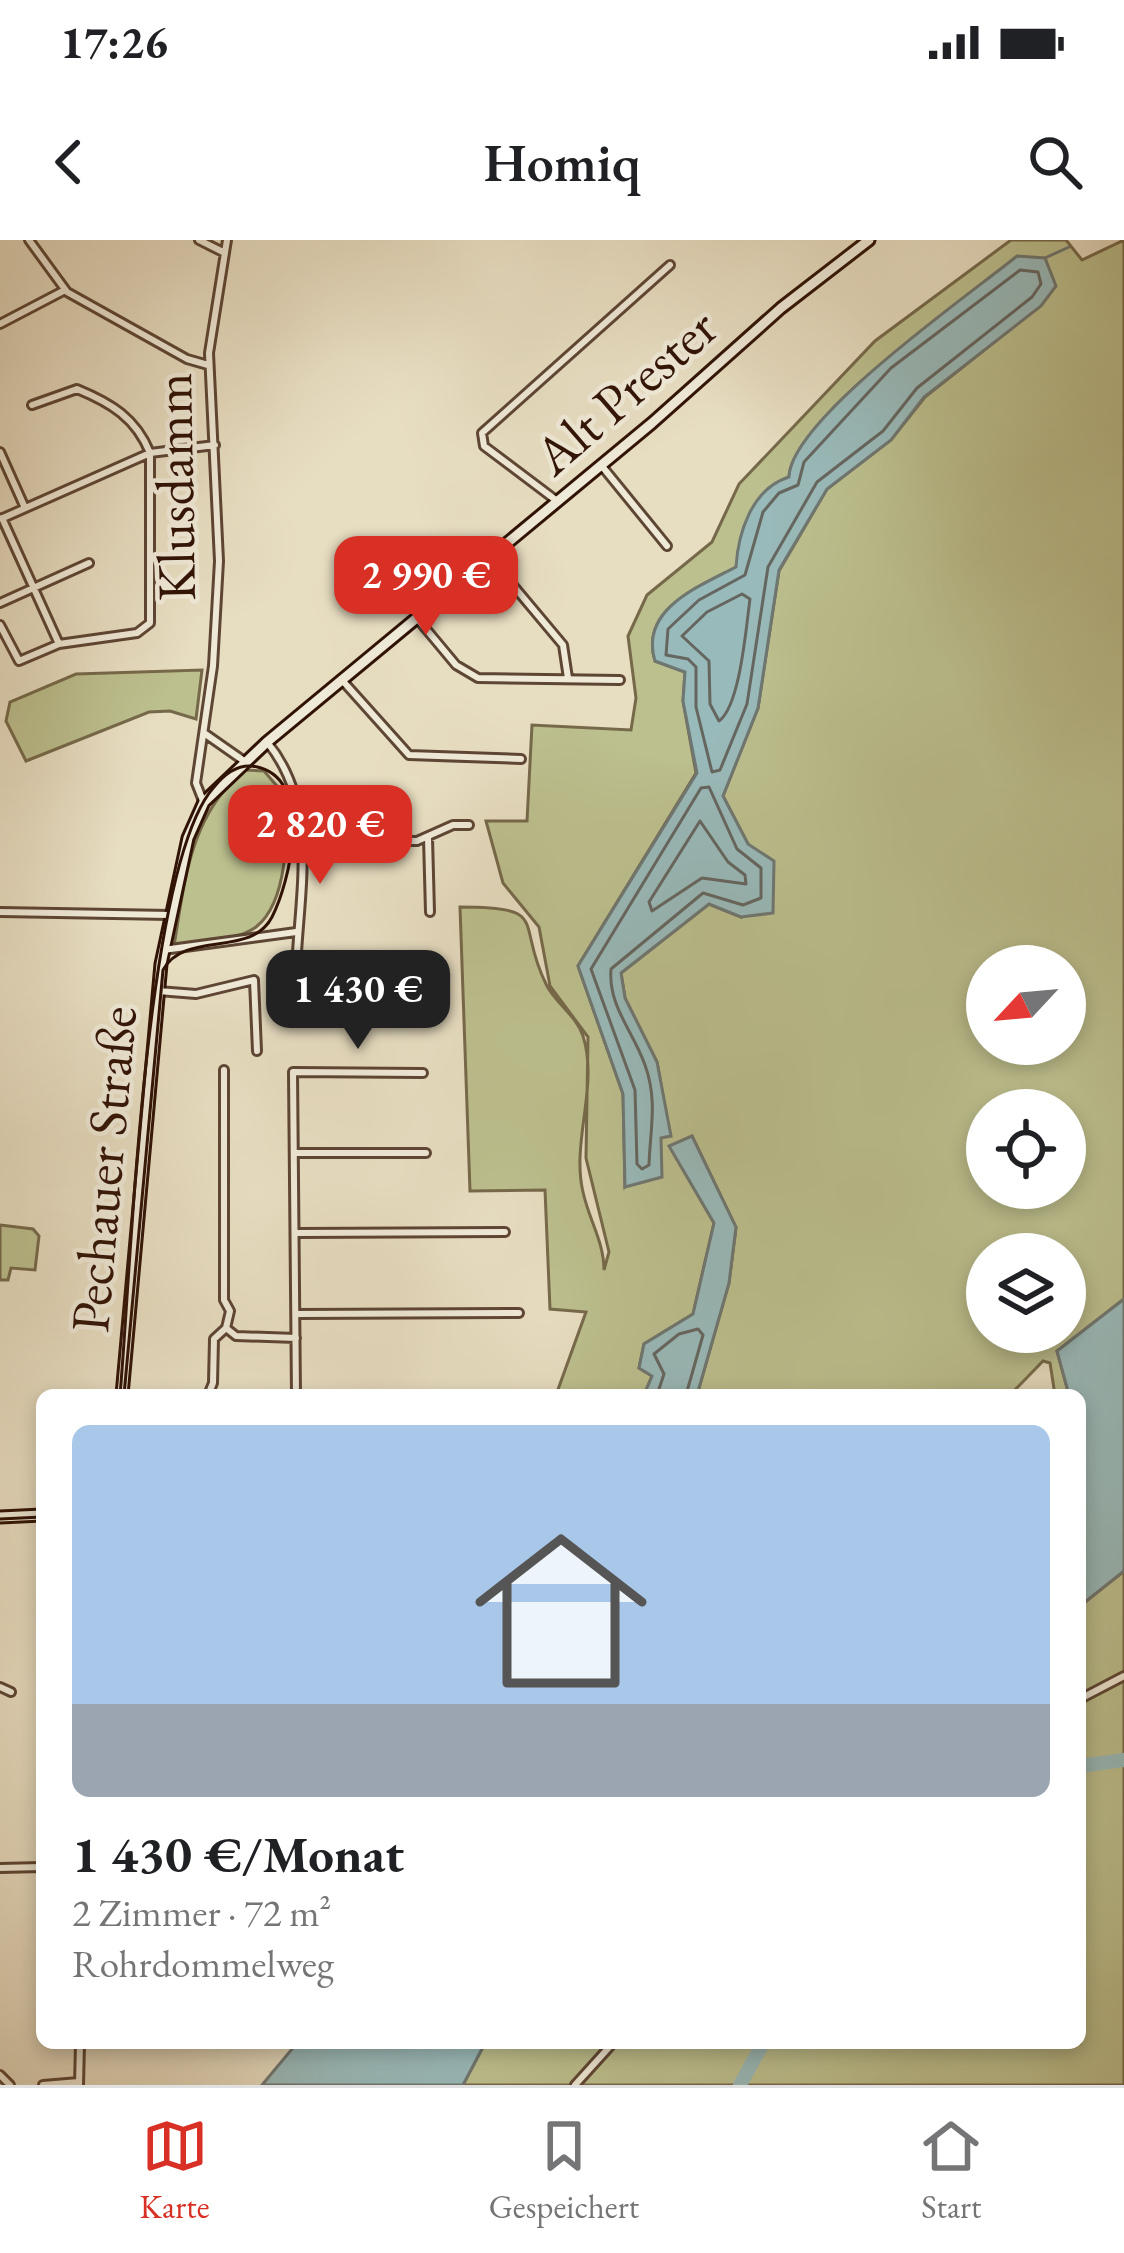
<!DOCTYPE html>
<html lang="de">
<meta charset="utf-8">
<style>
body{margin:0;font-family:"EB Garamond",serif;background:#f6f6f6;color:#202124;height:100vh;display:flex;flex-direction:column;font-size:45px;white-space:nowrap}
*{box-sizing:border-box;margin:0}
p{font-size:39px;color:#757577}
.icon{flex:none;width:66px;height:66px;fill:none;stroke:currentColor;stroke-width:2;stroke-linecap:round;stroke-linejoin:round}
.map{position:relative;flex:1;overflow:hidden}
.side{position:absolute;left:36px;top:1149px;width:1050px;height:660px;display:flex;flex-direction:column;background:#fff;border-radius:18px;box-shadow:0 6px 18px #0003}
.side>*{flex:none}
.needle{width:78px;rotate:244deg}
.controls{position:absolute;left:966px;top:705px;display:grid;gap:24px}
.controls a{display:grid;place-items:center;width:120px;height:120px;border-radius:50%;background:#fff;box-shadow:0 6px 18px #0003;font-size:60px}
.price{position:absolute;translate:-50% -102px;padding:0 27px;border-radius:24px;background:#d93025;color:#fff;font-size:39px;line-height:78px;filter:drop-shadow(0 3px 6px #0008)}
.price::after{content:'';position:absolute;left:50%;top:72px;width:36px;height:27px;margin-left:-18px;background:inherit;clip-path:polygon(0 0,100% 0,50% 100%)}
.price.active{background:#222;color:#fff}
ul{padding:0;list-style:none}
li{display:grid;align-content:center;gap:24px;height:636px;padding:0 36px}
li+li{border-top:3px solid #e0e0e0}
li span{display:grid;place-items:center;height:372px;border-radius:18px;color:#555}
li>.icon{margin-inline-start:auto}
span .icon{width:216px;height:216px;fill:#fffc;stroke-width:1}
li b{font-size:51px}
.status{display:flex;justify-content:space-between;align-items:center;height:84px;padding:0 60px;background:#fff;direction:ltr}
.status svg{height:33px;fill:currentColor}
header{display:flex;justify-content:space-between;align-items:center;height:156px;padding:0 36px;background:#fff;font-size:54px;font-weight:600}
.tabs{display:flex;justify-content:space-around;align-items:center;height:168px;border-top:3px solid #e0e0e0;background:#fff;font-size:33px;color:#757577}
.tabs a{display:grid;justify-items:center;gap:6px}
.tabs .active{color:#d93025}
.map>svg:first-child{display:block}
</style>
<div class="status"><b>17:26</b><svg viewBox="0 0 49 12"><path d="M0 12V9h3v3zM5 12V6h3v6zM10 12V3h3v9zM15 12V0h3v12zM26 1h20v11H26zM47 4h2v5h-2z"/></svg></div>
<header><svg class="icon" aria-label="back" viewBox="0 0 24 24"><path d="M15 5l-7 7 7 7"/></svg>Homiq<svg class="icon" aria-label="search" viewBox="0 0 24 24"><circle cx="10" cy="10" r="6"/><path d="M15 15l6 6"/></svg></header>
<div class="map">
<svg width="1124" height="1845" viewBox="0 0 1124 1845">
<rect width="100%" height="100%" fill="#e7ddc1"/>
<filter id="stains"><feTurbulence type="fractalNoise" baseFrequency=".00167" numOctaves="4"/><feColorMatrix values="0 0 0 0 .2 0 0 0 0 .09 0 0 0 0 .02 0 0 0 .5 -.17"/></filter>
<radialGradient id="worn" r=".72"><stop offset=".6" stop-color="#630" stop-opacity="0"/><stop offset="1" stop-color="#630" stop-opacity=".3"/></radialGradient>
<path fill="#bcbf8e" stroke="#76694a" stroke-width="3" fill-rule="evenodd" d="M1011 0H1066L1082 20 1124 0V1059L1057 1111 1069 1155H1055L1050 1123 1043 1121 1010 1155H697L729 1043 736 988 692 896 670 907 714 983 693 1074 644 1104 639 1128 652 1136 644 1155H556L586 1072 550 1069 545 950 470 951 460 667C552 667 515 682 546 744 555 763 576 775 583 796 599 846 571 902 583 952 589 980 604 1002 604 1030L609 1012 586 918 588 797 550 746 539 687 503 643 486 581H527L532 485 631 490 636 458 628 396 647 355 712 302 739 244 875 101ZM1017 17 1041 65 925 157 891 200 827 249 779 331 758 468 723 556 748 604 741 677 709 664 621 733 625 758 657 822 670 896 661 897 625 946 623 854 578 726 696 533 683 461 685 432 655 421C639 369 700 346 736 327 746 289 747 253 789 237 791 180 969 55 1017 17ZM987 726H1065V804H987ZM987 870H1065V948H987ZM987 1014H1065V1092H987Z
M202 430 196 479 170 471 149 472 26 521 6 481 10 462 76 434Z
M244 530 264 531 283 553C289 590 288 662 256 687 238 700 195 705 174 706 185 639 190 576 244 530Z
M0 985 33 989 39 996 35 1030 11 1028 8 1040H0Z
M1124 1331V1845H463L485 1803H1080V1366Z"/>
<path fill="#99baba" stroke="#6f7772" stroke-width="3" d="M1017 16 1045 18 1056 46 1041 66 924 157 891 200 827 249 779 330 758 468 723 556 748 604 774 621 773 673 741 677 709 664 621 733 625 758 657 822 671 896 661 898 662 937 625 947 623 854 578 726 697 533 683 461 685 432 655 421C639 369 700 346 736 327 738 294 751 249 789 237 791 179 968 56 1017 16Z
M692 896 736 987 729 1043 697 1155H644L652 1136 639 1128 644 1104 693 1074 714 983 669 906Z
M1124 1059V1331L1080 1366V1155H1069L1057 1111Z
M297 1803H485L463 1845H262Z"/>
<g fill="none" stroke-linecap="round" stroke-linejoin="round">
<path stroke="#656660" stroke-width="3" d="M1020 30 1038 32 1041 44 1032 57 917 148 883 191 817 242 768 327 747 464 720 530 712 532 696 467V427L688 419 666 415 668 389 699 360 745 335 763 272 779 253 798 245 804 222 891 128Z
M742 354 750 359C746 388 740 466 719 481L710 464 709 421 682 396 707 372Z
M709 547 737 609 761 628V658L743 665 703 653 611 729C608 766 633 791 645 825 658 861 650 890 649 925L642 929 637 924 635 850 591 729 701 548Z
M700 581 728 622 745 635 746 644 702 638 652 671 649 662Z
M657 1155 664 1134 654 1114 679 1094 698 1089 703 1095 686 1155"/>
<path stroke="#6f7772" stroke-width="3" d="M1045 18 1069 7"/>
<path stroke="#99baba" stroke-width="14" d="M1080 1526 1124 1520
M740 1845 763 1803"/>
<g stroke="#5e4634" stroke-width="12">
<path id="minor" d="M29 0 67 52 187 119 208 125
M199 0 225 13
M0 84 65 50
M0 212 25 268
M601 225 667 306
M557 261 484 206 482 193 670 25
M2 278 59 404 137 393 150 383V213C136 178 111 163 77 149L32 165
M3 278 150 213 215 205
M491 319 563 405 568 438
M0 363 89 323
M416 377 456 425 478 438 620 440
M0 385 19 421 59 404
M341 439 409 515 521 519
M204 493 244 521
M267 502C320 566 299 653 296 730L418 749
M203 561 196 543 213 426 219 321 209 113 227 0
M428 598 430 672
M301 600 417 601 453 585H469
M0 672 170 675
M163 710 296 692
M158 751 196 754 254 740 257 811
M296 913H426
M296 993 505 992
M297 1074 519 1073
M226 1088 236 1096 296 1098
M208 1155 213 1143 214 1099 226 1088 230 1071 224 1060V830
M296 1155 293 832 423 833
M0 1447 11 1452
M1080 1459 1124 1436
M0 1628 42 1627
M0 1835 10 1845
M43 1845 79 1842
M79 1845 80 1803
M575 1845 613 1803"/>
</g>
<g stroke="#311305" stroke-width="15">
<path id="secondary" d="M122 1155 161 724 188 598 204 562 267 502 652 183 781 68 869 0
M0 1277 42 1275"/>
</g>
<use href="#minor" stroke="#efe9d7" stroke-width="6"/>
<use href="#secondary" stroke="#efe9d7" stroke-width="9"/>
<path stroke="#311305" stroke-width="3" d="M120 1155C131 1034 144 625 214 547 226 532 241 521 261 528 313 544 290 642 272 677 251 718 185 690 163 730L124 1155
M0 1279 42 1277"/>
</g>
<g text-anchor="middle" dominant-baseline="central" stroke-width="9" stroke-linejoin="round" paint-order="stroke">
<g font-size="54" fill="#311305" stroke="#efe9d7">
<text transform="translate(625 151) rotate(-41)">Alt Prester</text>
<text transform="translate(174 247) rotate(-91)">Klusdamm</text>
<text transform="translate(103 929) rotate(-85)">Pechauer Straße</text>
</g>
</g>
<rect width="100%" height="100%" filter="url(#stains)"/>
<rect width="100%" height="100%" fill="url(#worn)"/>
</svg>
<div class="controls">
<a><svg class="needle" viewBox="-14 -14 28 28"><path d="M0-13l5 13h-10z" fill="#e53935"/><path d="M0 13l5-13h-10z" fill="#757577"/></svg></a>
<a><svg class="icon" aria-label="locate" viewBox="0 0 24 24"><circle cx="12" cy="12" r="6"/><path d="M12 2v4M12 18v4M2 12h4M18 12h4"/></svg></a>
<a><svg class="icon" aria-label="layers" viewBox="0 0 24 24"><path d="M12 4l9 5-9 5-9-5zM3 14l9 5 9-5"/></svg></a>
</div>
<b class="price" style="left:426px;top:398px">2 990 €</b>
<b class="price" style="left:320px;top:647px">2 820 €</b>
<b class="price active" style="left:358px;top:812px">1 430 €</b>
<section class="side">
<ul>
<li><span style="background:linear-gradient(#a9c7e8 75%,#9aa5b1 0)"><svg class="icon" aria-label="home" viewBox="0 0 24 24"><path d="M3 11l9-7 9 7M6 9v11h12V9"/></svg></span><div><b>1 430 €/Monat</b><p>2 Zimmer · 72 m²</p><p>Rohrdommelweg</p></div></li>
</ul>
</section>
</div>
<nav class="tabs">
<a class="active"><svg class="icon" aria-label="map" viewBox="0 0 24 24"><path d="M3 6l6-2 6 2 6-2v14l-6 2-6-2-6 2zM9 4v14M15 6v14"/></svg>Karte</a>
<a><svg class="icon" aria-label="saved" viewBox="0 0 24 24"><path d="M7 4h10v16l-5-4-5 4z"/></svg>Gespeichert</a>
<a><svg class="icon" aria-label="home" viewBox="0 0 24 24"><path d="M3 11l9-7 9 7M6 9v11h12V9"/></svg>Start</a>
</nav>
